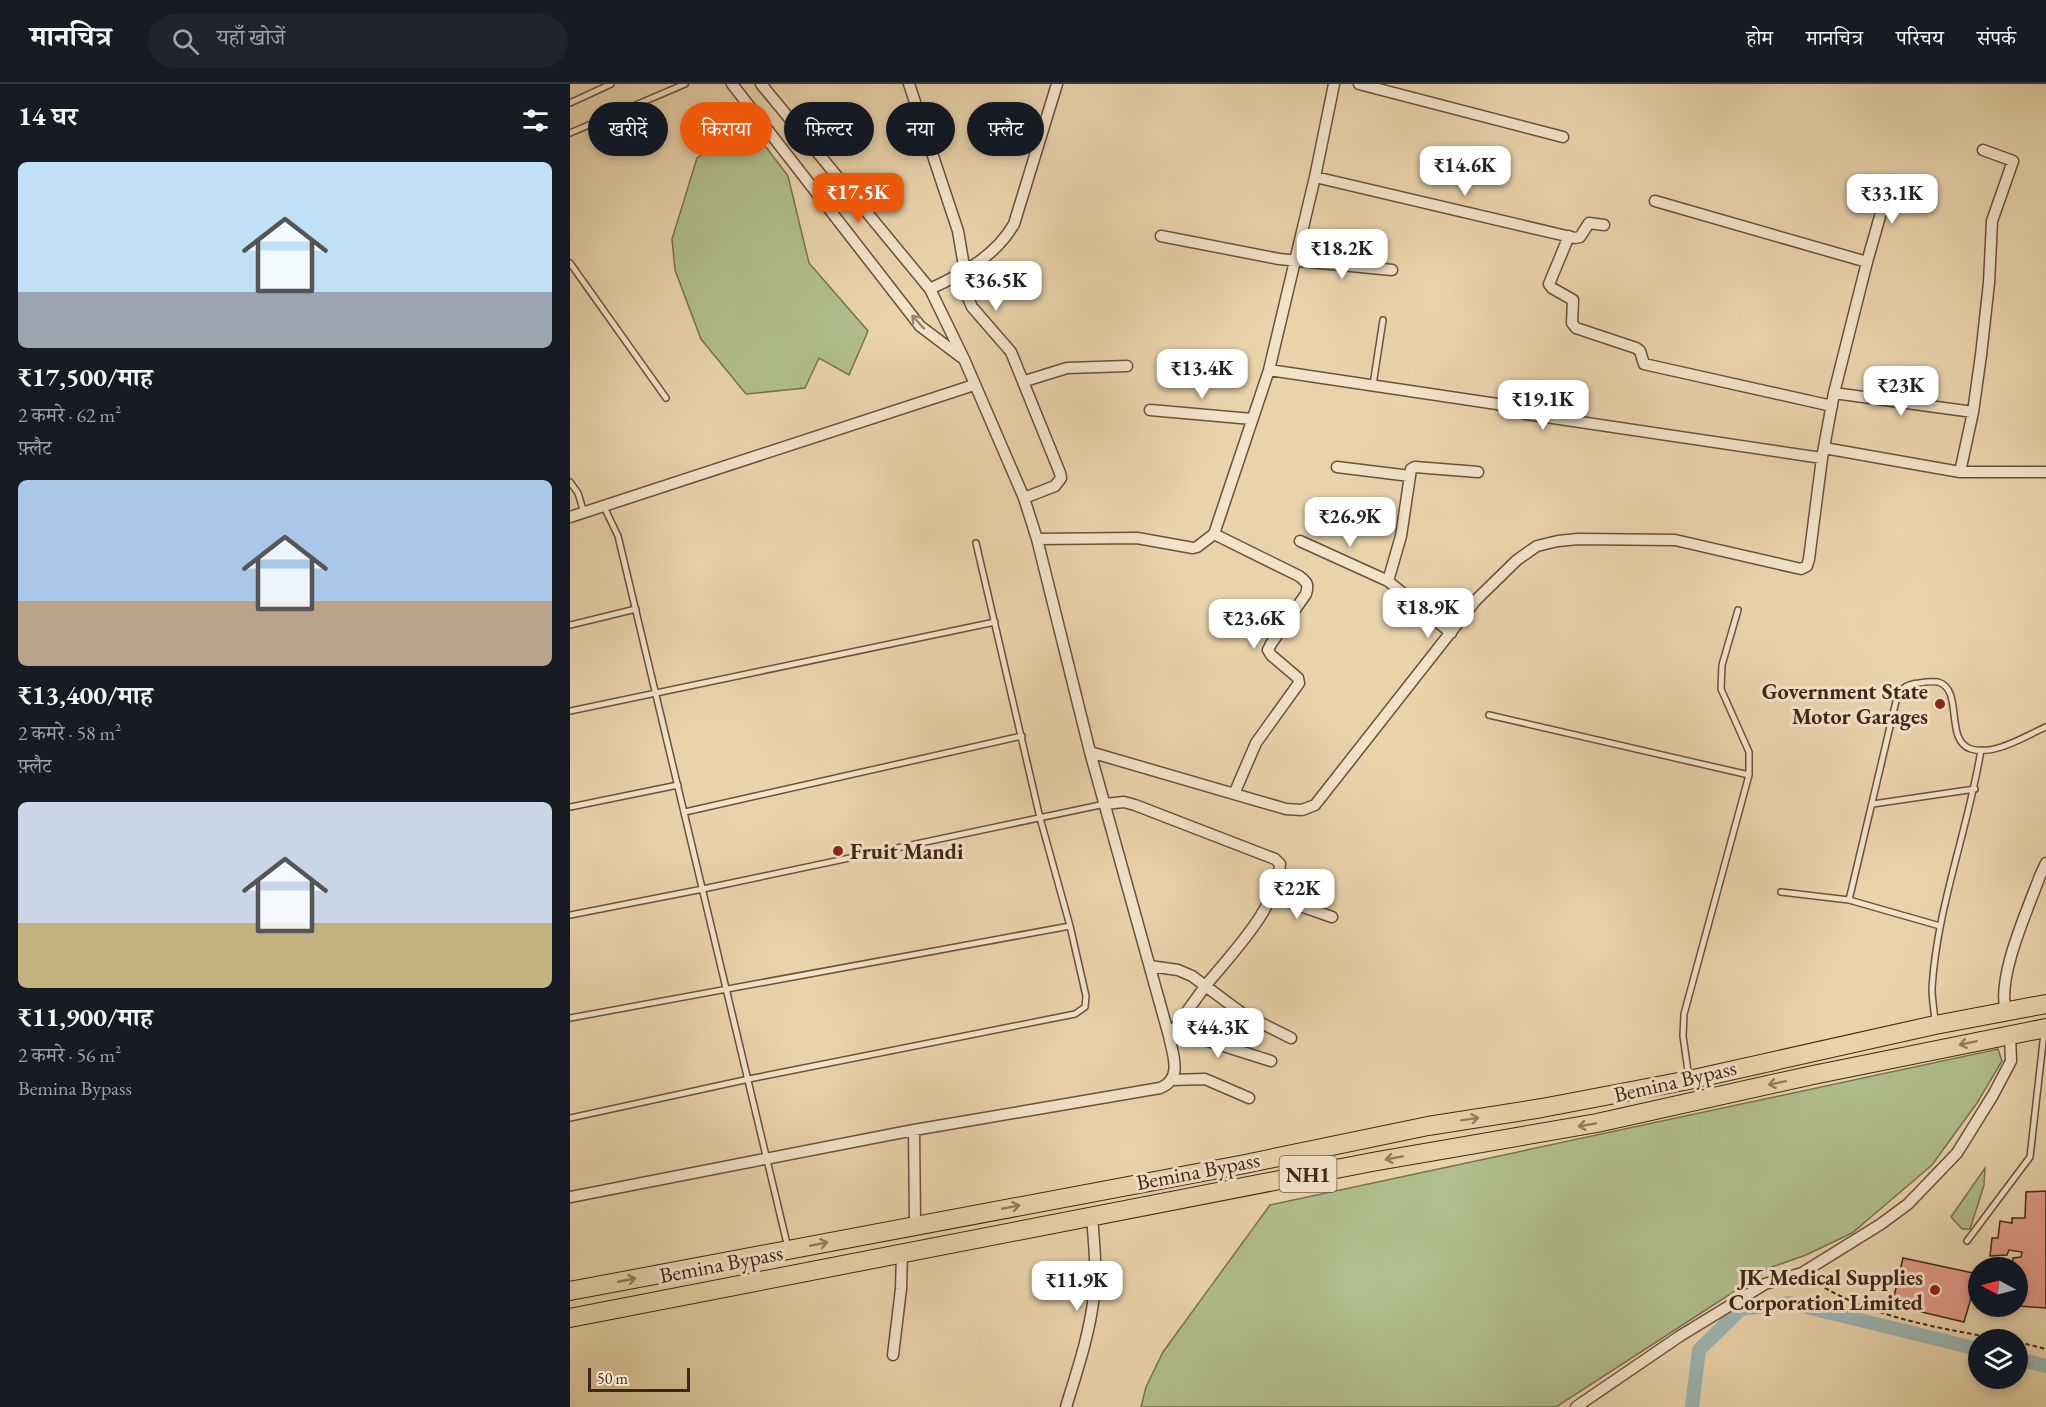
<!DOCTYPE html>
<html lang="hi">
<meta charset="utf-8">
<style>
body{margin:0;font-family:"EB Garamond","Noto Serif Devanagari",serif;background:#20242c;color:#f1f3f6;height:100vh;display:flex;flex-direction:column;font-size:22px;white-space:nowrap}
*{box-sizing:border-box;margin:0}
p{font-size:20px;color:#9ea1a6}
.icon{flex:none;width:33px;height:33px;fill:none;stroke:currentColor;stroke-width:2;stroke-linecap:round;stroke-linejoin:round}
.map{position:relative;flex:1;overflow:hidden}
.side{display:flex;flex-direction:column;background:#171b24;width:570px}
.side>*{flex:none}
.hud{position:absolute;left:18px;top:18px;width:570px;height:54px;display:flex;gap:12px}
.needle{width:39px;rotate:277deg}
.controls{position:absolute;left:1398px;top:1173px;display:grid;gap:12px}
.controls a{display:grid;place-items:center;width:60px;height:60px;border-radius:50%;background:#171b24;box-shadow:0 3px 9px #0003;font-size:30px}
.scale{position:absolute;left:18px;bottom:15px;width:102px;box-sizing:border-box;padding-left:6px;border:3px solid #402616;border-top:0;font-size:16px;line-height:21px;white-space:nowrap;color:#402616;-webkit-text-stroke:4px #f1e2c8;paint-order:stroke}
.price{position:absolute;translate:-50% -51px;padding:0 14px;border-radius:12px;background:#fff;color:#222;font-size:20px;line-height:39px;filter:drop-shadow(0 2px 3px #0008)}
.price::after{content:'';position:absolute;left:50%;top:36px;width:18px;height:14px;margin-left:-9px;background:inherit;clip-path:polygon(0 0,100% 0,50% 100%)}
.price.current{background:#ea580c;color:#fff}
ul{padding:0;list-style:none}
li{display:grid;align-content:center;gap:12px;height:318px;padding:0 18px}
li span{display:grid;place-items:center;height:186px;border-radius:9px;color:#555}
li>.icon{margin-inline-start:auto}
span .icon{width:108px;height:108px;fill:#fffc;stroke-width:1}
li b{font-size:26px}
h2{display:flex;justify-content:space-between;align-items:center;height:72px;padding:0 18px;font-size:26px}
.pill{padding:0 21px;border-radius:27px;background:#171b24;box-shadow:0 3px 9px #0003;font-size:21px;line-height:54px}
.pill.current{background:#ea580c;color:#fff}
header{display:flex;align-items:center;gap:36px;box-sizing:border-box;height:84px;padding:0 30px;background:#171b24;border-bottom:2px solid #363941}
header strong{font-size:28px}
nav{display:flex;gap:33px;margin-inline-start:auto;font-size:21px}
.search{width:420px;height:54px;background:#20242c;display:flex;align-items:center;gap:15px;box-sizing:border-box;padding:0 21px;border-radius:33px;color:#9ea1a6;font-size:22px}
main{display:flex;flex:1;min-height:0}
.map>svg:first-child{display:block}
</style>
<header>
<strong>मानचित्र</strong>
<div class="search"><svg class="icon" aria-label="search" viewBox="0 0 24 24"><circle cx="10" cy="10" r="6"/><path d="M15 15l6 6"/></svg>यहाँ खोजें</div>
<nav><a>होम</a><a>मानचित्र</a><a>परिचय</a><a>संपर्क</a></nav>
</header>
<main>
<section class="side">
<h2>14 घर<svg class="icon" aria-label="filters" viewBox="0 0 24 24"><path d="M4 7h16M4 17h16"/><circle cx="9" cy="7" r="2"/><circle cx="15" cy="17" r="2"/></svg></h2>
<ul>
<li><span style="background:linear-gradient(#bfe0f5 70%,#9aa5b1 0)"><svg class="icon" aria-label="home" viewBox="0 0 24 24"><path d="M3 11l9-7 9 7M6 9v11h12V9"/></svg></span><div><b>₹17,500/माह</b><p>2 कमरे · 62 m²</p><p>फ़्लैट</p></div></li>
<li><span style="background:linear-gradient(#a9c7e8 65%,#b9a48a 0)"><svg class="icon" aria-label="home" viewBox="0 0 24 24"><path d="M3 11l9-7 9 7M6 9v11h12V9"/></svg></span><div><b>₹13,400/माह</b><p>2 कमरे · 58 m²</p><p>फ़्लैट</p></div></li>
<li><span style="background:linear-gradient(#c9d6e8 65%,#c2b280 0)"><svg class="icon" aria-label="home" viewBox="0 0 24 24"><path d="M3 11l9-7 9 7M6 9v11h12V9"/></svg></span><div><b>₹11,900/माह</b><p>2 कमरे · 56 m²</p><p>Bemina Bypass</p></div></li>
</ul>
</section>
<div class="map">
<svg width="1476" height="1323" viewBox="0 0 1476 1323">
<rect width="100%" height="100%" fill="#e9d3ab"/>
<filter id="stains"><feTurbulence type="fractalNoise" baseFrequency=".00333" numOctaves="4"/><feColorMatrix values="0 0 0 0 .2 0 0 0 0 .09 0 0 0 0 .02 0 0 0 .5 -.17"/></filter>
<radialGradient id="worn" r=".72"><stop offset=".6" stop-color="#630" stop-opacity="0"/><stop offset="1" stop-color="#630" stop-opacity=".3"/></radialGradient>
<path fill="#b1be8d" stroke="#787252" stroke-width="1.5" d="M159 53 196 63 218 92 239 179 298 247 279 291 249 274 235 304 176 310 131 255 105 186 102 155 127 74Z
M1428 965 1432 977 1407 1019 1362 1081 1282 1149 1236 1171 1202 1183 986 1323H571L576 1303 593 1268 700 1121Z
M1415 1084 1414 1101 1400 1145H1392L1381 1133Z"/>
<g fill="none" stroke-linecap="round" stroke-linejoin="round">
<path stroke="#9bb6b3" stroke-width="14" d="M1448 1275 1476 1282
M1122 1323 1129 1266 1171 1225 1220 1219 1408 1265"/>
</g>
<path fill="#e29a89" stroke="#402616" stroke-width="1.5" d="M1476 1107V1224L1448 1222V1184H1442L1443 1174 1451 1173 1452 1168 1439 1166 1437 1171 1420 1172 1422 1154H1428L1430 1137 1442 1139V1134H1455L1456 1108Z
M1333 1174 1408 1190 1394 1238 1322 1221Z"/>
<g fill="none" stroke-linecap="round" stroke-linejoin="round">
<g stroke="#6a513b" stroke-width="8">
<path id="service" d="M0 19 41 0
M0 49 115 0
M0 179 96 314
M803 301 813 236
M0 398 8 409 14 429
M34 423 48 452 218 1164
M0 541 66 525
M0 627 425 538
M919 631 1179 691
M1303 720 1405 705
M0 723 108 701
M115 728 452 652
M1211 808 1279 816 1370 842
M1279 816 1327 613C1332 603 1338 600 1349 599 1355 598 1362 597 1368 598 1394 605 1374 657 1401 665 1425 672 1455 652 1476 643
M0 831 133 805 535 720
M0 934 500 842
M1365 936C1364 926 1362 915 1362 904 1367 823 1398 746 1411 666
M1119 994 1113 952 1114 930 1179 691V668L1151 605 1152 581 1168 526
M0 1034 179 995 505 930 515 923 516 912 500 842 470 734 406 459
M1397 1157 1460 1073 1474 949"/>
</g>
<g stroke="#6a513b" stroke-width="13">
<path id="minor" d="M162 0 350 242 391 273
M339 0 388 147 395 188V207L402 223 441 268 490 389 491 394 485 402 454 414
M789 0 993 53
M1413 66 1443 77 1422 137 1419 199 1411 271 1403 328 1390 388H1476
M745 93 1005 154 1010 153 1019 139 1034 141
M591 152 709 175 822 186
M999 152 979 200 982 204 1003 216 1002 239 1006 244 1066 264 1070 267 1074 280 1262 322
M1297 178 1320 97
M360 205C392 190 426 172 444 140L487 0
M699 286 927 320 956 330 1252 374
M455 297 497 284 557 282
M1264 309 1403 328
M580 326 682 335
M1254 364 1390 388
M767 383 840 392
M0 433 404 301
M644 450 729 492C737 498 739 500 736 510L701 560 698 566 701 571 728 594 729 599 686 659 664 710
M467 455 567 454 623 464 627 463 644 450 699 286 745 93 764 0
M730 457 818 497 881 549
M818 497 831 452 841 385 845 383 908 388
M520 668 716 725 732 726 745 721 906 516 947 476 967 462 988 457 1008 455 1105 456 1231 485 1237 482 1239 475 1252 374 1264 309 1297 178 1085 117
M535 720 554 718 565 721 705 775 710 780C707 824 664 867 637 900 624 917 612 935 599 952
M702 812 762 833
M580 882 608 886 622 892 673 930 721 954
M1436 928C1426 894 1458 825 1470 792L1476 779
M603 946 701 977
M601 996 635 995 679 1014
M344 1046 345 1141
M0 1113 344 1046 590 1004C613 995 603 971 599 952L520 668 467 455 454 414 394 275 360 205 191 0
M323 1271 331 1205 332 1170
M496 1323C507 1287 520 1249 524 1211 527 1185 524 1159 522 1132
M1006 1323 1110 1252 1195 1200 1232 1189 1311 1140 1338 1120 1387 1069 1423 1011 1441 977 1440 950"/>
</g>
<g stroke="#402616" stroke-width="20">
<path id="trunk" d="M0 1207 675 1080 858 1042 972 1024 1119 996 1365 941 1476 920
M0 1234 802 1078 1027 1039 1243 991 1476 944"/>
</g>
<path stroke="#402616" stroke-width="2" stroke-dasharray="4.5 3" stroke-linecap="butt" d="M1242 1196C1300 1234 1369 1244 1436 1256
M1448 1258 1476 1265"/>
<use href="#service" stroke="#f1e2c8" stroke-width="5"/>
<use href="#minor" stroke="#f1e2c8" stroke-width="10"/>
<use href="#trunk" stroke="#e9d3ab" stroke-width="18"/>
</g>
<defs><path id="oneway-shaft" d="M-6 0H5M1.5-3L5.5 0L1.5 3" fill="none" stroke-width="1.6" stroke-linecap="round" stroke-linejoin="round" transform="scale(1.5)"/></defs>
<use stroke="#98846f" href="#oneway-shaft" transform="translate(348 238) rotate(-133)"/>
<g stroke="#947c60">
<use href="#oneway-shaft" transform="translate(1398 959) rotate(168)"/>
<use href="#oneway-shaft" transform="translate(1207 999) rotate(168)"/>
<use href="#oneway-shaft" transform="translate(900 1035) rotate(-9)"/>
<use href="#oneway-shaft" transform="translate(1017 1041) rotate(170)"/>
<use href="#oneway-shaft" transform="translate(824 1074) rotate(170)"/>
<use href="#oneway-shaft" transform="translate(441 1123) rotate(-11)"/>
<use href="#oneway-shaft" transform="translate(249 1160) rotate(-11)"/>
<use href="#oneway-shaft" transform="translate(57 1196) rotate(-11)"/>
</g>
<g fill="#8f2418" stroke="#f1e2c8" stroke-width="2">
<circle cx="1370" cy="620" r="6"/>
<circle cx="268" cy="767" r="6"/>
<circle cx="1365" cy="1206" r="6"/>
</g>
<g text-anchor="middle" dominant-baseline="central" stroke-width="6" stroke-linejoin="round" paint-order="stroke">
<rect fill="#f1e2c8" stroke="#755e4b" stroke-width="1.5" x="709.5" y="1072" width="57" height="36" rx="4.5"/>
<g font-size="21" font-weight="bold" fill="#402616">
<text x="738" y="1090">NH1</text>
</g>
<g font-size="22" font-weight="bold" fill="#402616" stroke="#f1e2c8" text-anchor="end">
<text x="1358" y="607">Government State<tspan x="1358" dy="25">Motor Garages</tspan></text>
<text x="280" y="767" text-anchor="start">Fruit Mandi</text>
<text x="1353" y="1193">JK Medical Supplies<tspan x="1353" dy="25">Corporation Limited</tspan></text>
</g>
<g font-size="22" fill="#402616" stroke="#f1e2c8">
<text transform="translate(1105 997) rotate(-13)">Bemina Bypass</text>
<text transform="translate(628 1087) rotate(-11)">Bemina Bypass</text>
<text transform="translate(151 1180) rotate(-11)">Bemina Bypass</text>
</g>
</g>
<rect width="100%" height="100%" filter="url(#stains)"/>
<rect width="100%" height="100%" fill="url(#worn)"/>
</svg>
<div class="controls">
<a><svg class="needle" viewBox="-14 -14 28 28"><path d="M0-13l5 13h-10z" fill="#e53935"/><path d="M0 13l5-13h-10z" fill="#9ea1a6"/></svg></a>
<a><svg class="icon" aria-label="layers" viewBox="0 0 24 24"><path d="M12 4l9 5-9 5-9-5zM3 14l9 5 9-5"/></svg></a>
</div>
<div class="scale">50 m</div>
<b class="price" style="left:895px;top:113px">₹14.6K</b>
<b class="price current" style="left:288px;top:140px">₹17.5K</b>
<b class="price" style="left:1322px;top:141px">₹33.1K</b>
<b class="price" style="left:772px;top:196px">₹18.2K</b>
<b class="price" style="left:426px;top:228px">₹36.5K</b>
<b class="price" style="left:632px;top:316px">₹13.4K</b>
<b class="price" style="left:1331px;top:333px">₹23K</b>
<b class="price" style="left:973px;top:347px">₹19.1K</b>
<b class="price" style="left:780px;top:464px">₹26.9K</b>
<b class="price" style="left:858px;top:555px">₹18.9K</b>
<b class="price" style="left:684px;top:566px">₹23.6K</b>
<b class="price" style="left:727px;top:836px">₹22K</b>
<b class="price" style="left:648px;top:975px">₹44.3K</b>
<b class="price" style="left:507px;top:1228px">₹11.9K</b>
<div class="hud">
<a class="pill">खरीदें</a>
<a class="pill current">किराया</a>
<a class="pill">फ़िल्टर</a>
<a class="pill">नया</a>
<a class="pill">फ़्लैट</a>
</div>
</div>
</main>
